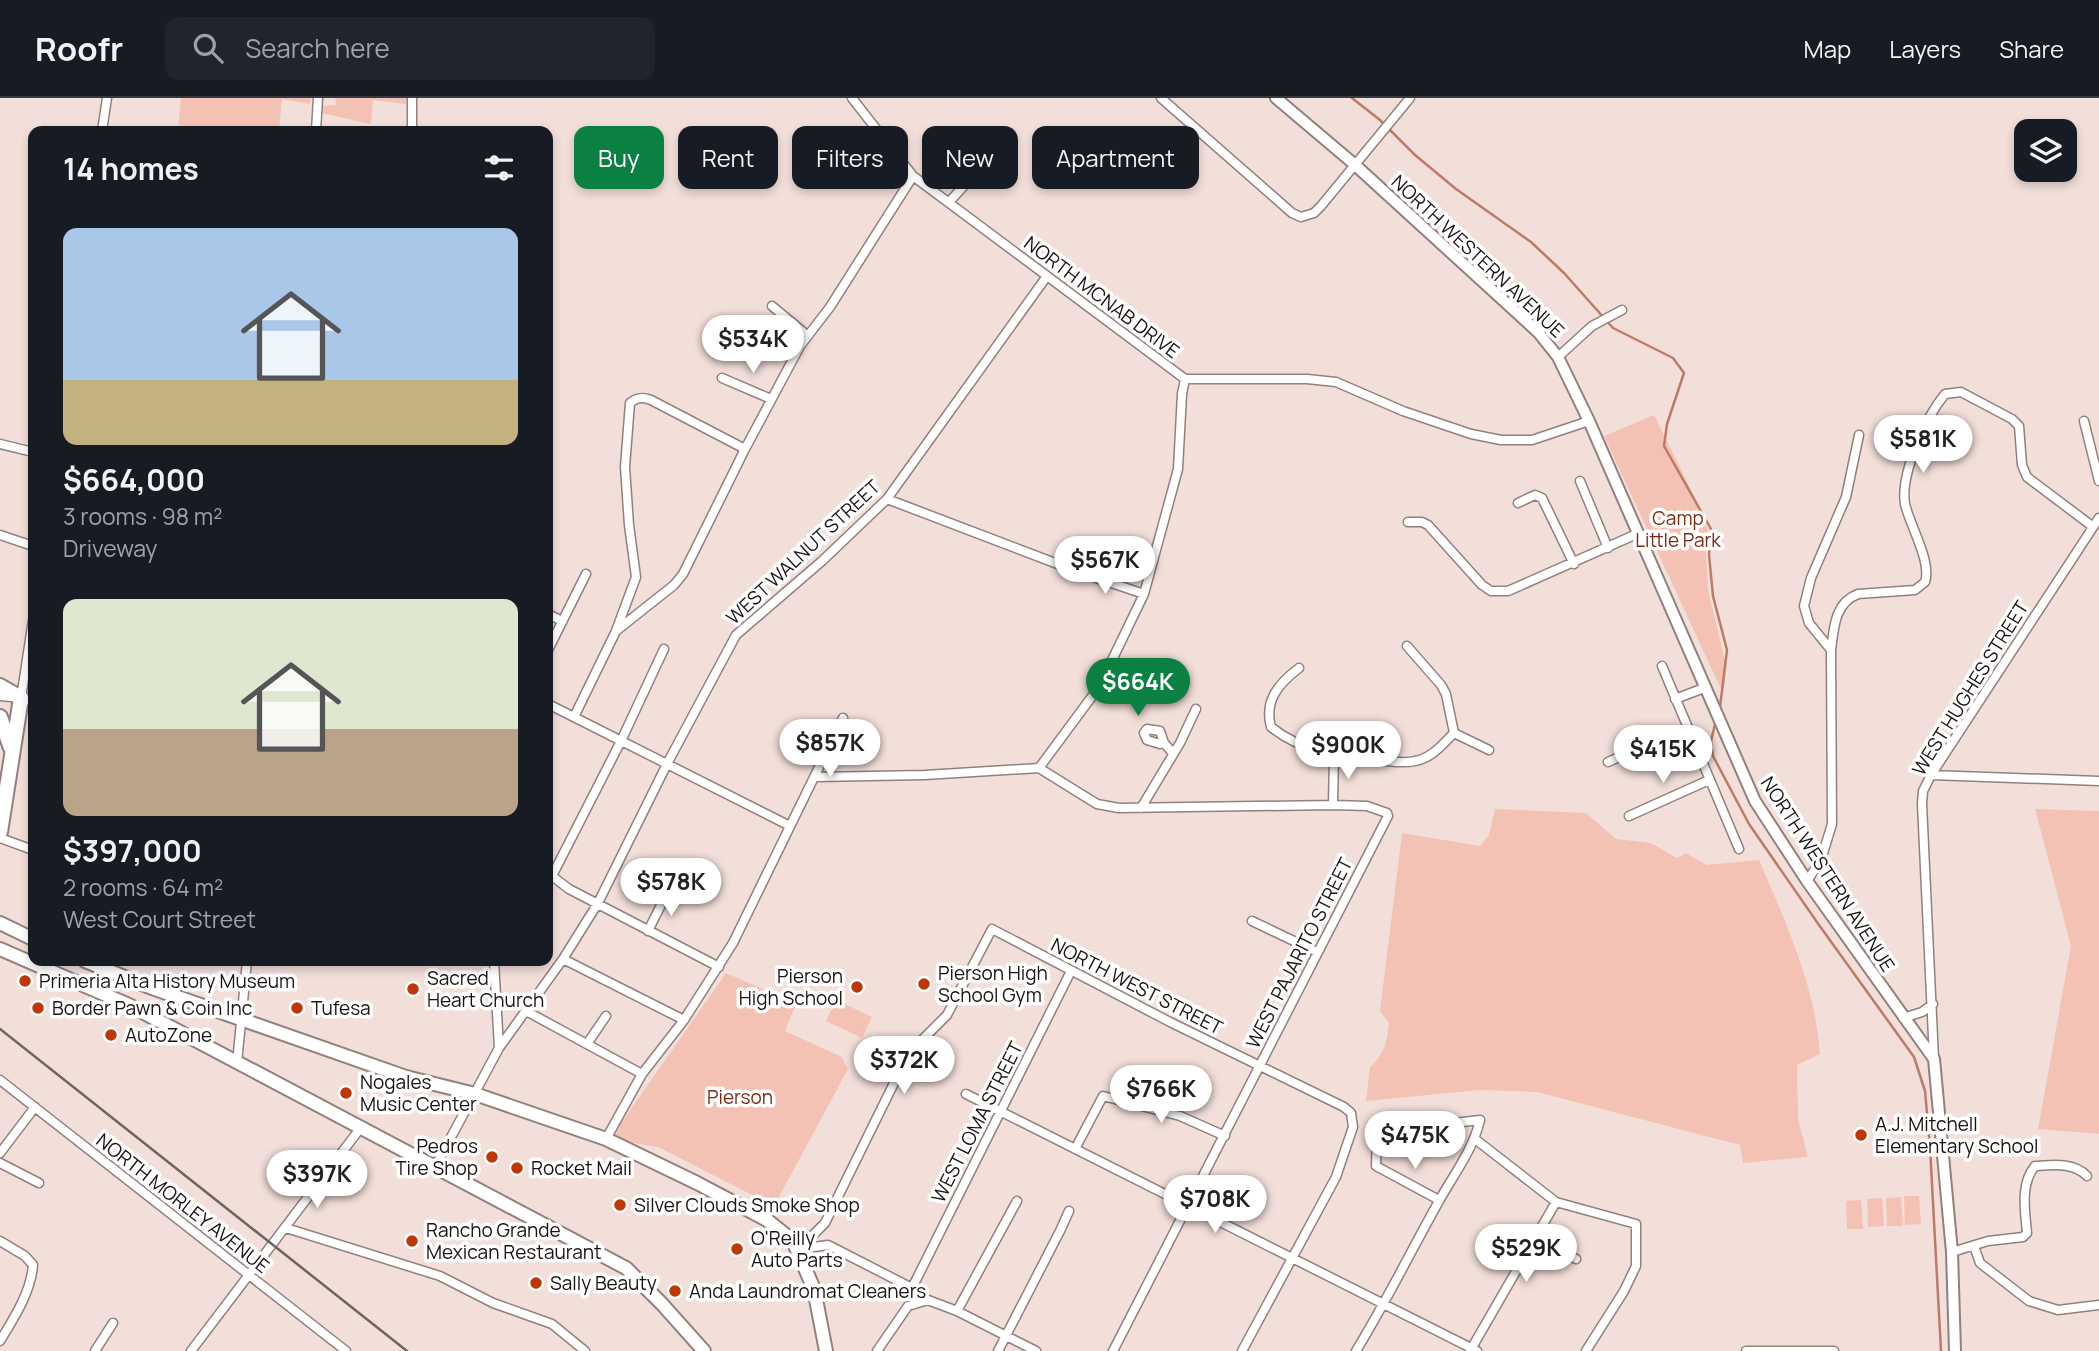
<!DOCTYPE html>
<meta charset="utf-8">
<style>
body{margin:0;font-family:Manrope,sans-serif;background:#20242c;color:#f1f3f6;height:100vh;display:flex;flex-direction:column;font-size:26px;white-space:nowrap}
*{box-sizing:border-box;margin:0}
p{font-size:23px;color:#9ea1a6}
.icon{flex:none;width:38px;height:38px;fill:none;stroke:currentColor;stroke-width:2;stroke-linecap:round;stroke-linejoin:round}
.map{position:relative;flex:1;overflow:hidden}
.side{position:absolute;left:28px;top:28px;width:525px;height:840px;display:flex;flex-direction:column;background:#171b24;border-radius:14px;box-shadow:0 4px 10px #0003}
.side>*{flex:none}
.hud{position:absolute;left:574px;top:28px;width:665px;height:63px;display:flex;gap:14px}
.buttons{position:absolute;left:2014px;top:21px;display:grid;gap:14px}
.buttons a{display:grid;place-items:center;width:63px;height:63px;border-radius:14px;background:#171b24;box-shadow:0 4px 10px #0003;font-size:35px}
.price{position:absolute;translate:-50% -60px;padding:0 16px;border-radius:24px;background:#fff;color:#222;font-size:23px;line-height:46px;filter:drop-shadow(0 2px 4px #0008)}
.price::after{content:'';position:absolute;left:50%;top:42px;width:21px;height:16px;margin-left:-10px;background:inherit;clip-path:polygon(0 0,100% 0,50% 100%)}
.price.current{background:#0b8043;color:#fff}
ul{padding:0;list-style:none}
li{display:grid;align-content:center;gap:14px;height:371px;padding:0 35px}
li span{display:grid;place-items:center;height:217px;border-radius:14px;color:#555}
li>.icon{margin-inline-start:auto}
span .icon{width:126px;height:126px;fill:#fffc;stroke-width:1}
li b{font-size:30px}
h2{display:flex;justify-content:space-between;align-items:center;height:84px;padding:0 35px;font-size:30px}
.tag{padding:0 24px;border-radius:14px;background:#171b24;box-shadow:0 4px 10px #0003;font-size:24px;line-height:63px}
.tag.current{background:#0b8043;color:#fff}
header{display:flex;align-items:center;gap:42px;box-sizing:border-box;height:98px;padding:0 35px;background:#171b24;border-bottom:2px solid #363941}
header strong{font-size:33px}
nav{display:flex;gap:38px;margin-inline-start:auto;font-size:24px}
.search{width:490px;height:63px;background:#20242c;display:flex;align-items:center;gap:18px;box-sizing:border-box;padding:0 24px;border-radius:14px;color:#9ea1a6;font-size:26px}
.map>svg:first-child{display:block}
</style>
<header>
<strong>Roofr</strong>
<div class="search"><svg class="icon" aria-label="search" viewBox="0 0 24 24"><circle cx="10" cy="10" r="6"/><path d="M15 15l6 6"/></svg>Search here</div>
<nav><a>Map</a><a>Layers</a><a>Share</a></nav>
</header>
<div class="map">
<svg width="2099" height="1253" viewBox="0 0 2099 1253">
<rect width="100%" height="100%" fill="#f3dfda"/>
<path fill="#f4c2b4" d="M181 0H311L310 6 282 1 279 33H178Z
M335 0H406V6L373 2 371 26 321 15V8L337 7Z
M1654 317 1701 412 1708 432 1706 458 1708 492 1725 563V584L1721 591 1604 338Z
M1495 711 1586 715 1616 741 1651 745 1677 760 1686 755 1707 767 1759 762C1786 825 1815 887 1820 956L1797 967 1798 1021 1808 1059 1743 1065 1740 1047 1537 994 1480 992 1366 1003 1370 969C1384 957 1387 944 1389 925L1380 913 1402 735 1480 748 1489 737Z
M2035 711 2099 713V1036L2038 1031 2071 848Z
M726 875 796 906 785 933 842 959 848 971 774 1108 658 1049 622 1043 616 1036 619 1028Z
M836 902 872 919 862 940 826 923Z
M1904 1098H1919L1921 1126 1905 1127Z
M1901 1099 1903 1128H1887L1886 1100Z
M1882 1100 1884 1128 1868 1129 1867 1101Z
M1861 1102 1863 1131H1847L1846 1103Z"/>
<g fill="none" stroke-linecap="round" stroke-linejoin="round">
<path stroke="#bf7a67" stroke-width="2.5" d="M1352 0 1380 22 1415 57 1456 91 1531 144 1564 175 1613 230 1673 260 1684 275 1667 326 1664 348 1711 431 1709 457 1713 498 1727 552 1720 609
M1716 622 1711 643 1713 658 1749 726 1819 827 1914 959 1925 993 1930 1049 1941 1253"/>
<g stroke="#92807c" stroke-width="11">
<path id="street" d="M852 0 913 78 1185 281H1307L1336 284 1403 313 1471 336 1501 342H1532L1589 323
M1161 0 1292 115 1301 119 1314 115 1321 108 1410 0
M102 33 107 0
M316 33 318 0
M412 33V0
M949 104 974 77
M772 208 808 238
M1558 259 1592 228 1622 212
M722 280 771 301
M2084 323 2099 383
M0 346 33 354
M1580 383 1608 450
M887 401 1076 473 1144 496
M1518 405 1535 397 1542 400 1574 466
M1408 424H1422L1428 427 1482 487 1491 493H1508L1639 435
M0 437 33 448
M548 516 562 523
M616 533 636 479 629 427 625 369 630 305C637 299 643 299 651 302L745 351
M664 551 621 643 552 778 569 791 719 869
M548 552 586 476
M1831 552C1834 531 1834 505 1858 496L1915 492 1925 484C1932 464 1910 428 1905 406 1900 376 1926 319 1945 296L1961 294 2012 321 2019 328 2022 367 2027 379 2092 428
M1662 568 1739 751
M1299 570C1278 586 1264 603 1271 629 1302 654 1339 658 1378 662 1390 663 1403 666 1415 663 1432 660 1443 646 1454 635L1446 596 1441 587 1407 548
M0 598 21 600 33 604
M21 600 33 522
M1675 601 1704 590
M548 606 790 728
M574 619 616 533 674 487 683 476 745 351 800 248 830 209 913 78
M1454 635 1489 652
M1164 645 1160 646 1147 642 1144 635 1147 631 1160 633 1164 645 1173 655
M1608 664 1688 629
M1039 670 1099 589 1144 496 1178 371 1182 296 1185 281
M1931 677 2099 683
M815 679 925 677 1039 670 1097 706 1119 710 1333 707 1367 708 1387 715 1388 718 1113 1253
M1333 707 1334 658
M1141 710 1180 645 1196 611
M1629 718 1709 682
M0 740 33 752
M1807 783 1821 762 1832 726 1831 552 1809 525 1804 508 1811 480 1846 399 1859 337
M1252 823 1317 854
M648 833 668 793
M563 861 684 922
M526 913 642 976
M1903 920 1922 914 1933 906
M587 946 606 918
M499 950 563 861 598 805 668 664 736 537 822 463 887 401 1047 178
M1934 961 1922 706 1923 693 1931 677 2099 420
M237 965 247 863
M0 982 346 1253
M966 996 1477 1253
M606 1041 642 976 684 922 733 845 843 620
M1475 1041 1556 1104 1636 1126V1168L1624 1193 1586 1253
M1075 1051 1103 998 1180 1018 1225 1038
M0 1055 35 1009
M0 1065 39 1085
M435 1069 499 950 494 863
M286 1130 440 1178 493 1205 552 1226 585 1253
M1535 1141 1576 1161
M0 1143 25 1158 33 1167C31 1194 14 1220 0 1243
M1974 1148 1980 1165 2029 1203 2058 1212 2099 1207
M799 1151 825 1125 897 979 917 947 947 917 992 831 1170 924 1344 1009 1351 1015 1353 1029 1336 1079 1242 1253
M799 1151 828 1147 912 1190 1071 873
M1952 1154 1988 1143 2023 1139 2027 1135C2025 1112 2020 1086 2035 1068 2053 1067 2074 1064 2087 1078
M957 1213 1017 1103
M95 1253 113 1225
M191 1253 362 1028
M877 1253 908 1208 928 1202 957 1213 1036 1253
M998 1253 1060 1133 1069 1113
M1356 1253C1386 1204 1411 1153 1439 1103 1454 1076 1473 1052 1480 1022L1377 1034 1376 1068 1439 1102
M1470 1253 1556 1104
M1746 1253H1834"/>
</g>
<g stroke="#92807c" stroke-width="14">
<path id="secondary" d="M1276 0 1354 66 1538 234 1558 259 1589 323 1755 703 1807 783 1934 961 1952 1154 1955 1253"/>
</g>
<g stroke="#92807c" stroke-width="16">
<path id="primary" d="M0 825 33 841
M0 851 129 907 626 1170 662 1206 704 1253
M85 863 152 890 406 979 475 996 606 1041 697 1085 767 1122 793 1143 814 1191 826 1253"/>
</g>
<g stroke="#92807c" stroke-width="18">
<path id="highway" d="M0 588 21 600 0 734
M0 619 11 650"/>
</g>
<use href="#street" stroke="#fff" stroke-width="8"/>
<use href="#secondary" stroke="#fff" stroke-width="10"/>
<use href="#primary" stroke="#fff" stroke-width="12"/>
<use href="#highway" stroke="#fff" stroke-width="14"/>
<path stroke="#6f6360" stroke-width="2.5" d="M0 931 407 1253"/>
</g>
<g fill="#bf3607" stroke="#fff" stroke-width="2.5">
<circle cx="25" cy="883" r="7"/>
<circle cx="924" cy="886" r="7"/>
<circle cx="857" cy="889" r="7"/>
<circle cx="413" cy="891" r="7"/>
<circle cx="38" cy="910" r="7"/>
<circle cx="297" cy="910" r="7"/>
<circle cx="111" cy="937" r="7"/>
<circle cx="346" cy="995" r="7"/>
<circle cx="1861" cy="1037" r="7"/>
<circle cx="492" cy="1059" r="7"/>
<circle cx="517" cy="1070" r="7"/>
<circle cx="620" cy="1107" r="7"/>
<circle cx="412" cy="1143" r="7"/>
<circle cx="737" cy="1151" r="7"/>
<circle cx="536" cy="1185" r="7"/>
<circle cx="675" cy="1193" r="7"/>
</g>
<g text-anchor="middle" dominant-baseline="central" stroke-width="7" stroke-linejoin="round" paint-order="stroke">
<g font-size="19" fill="#1a1312" stroke="#fff">
<text transform="translate(1478 158) rotate(43)">NORTH WESTERN AVENUE</text>
<text transform="translate(1102 199) rotate(37)">NORTH MCNAB DRIVE</text>
<text transform="translate(803 454) rotate(-43)">WEST WALNUT STREET</text>
<text transform="translate(1970 590) rotate(-58)">WEST HUGHES STREET</text>
<text transform="translate(1828 776) rotate(57)">NORTH WESTERN AVENUE</text>
<text transform="translate(1299 855) rotate(-63)">WEST PAJARITO STREET</text>
<text transform="translate(1137 888) rotate(27)">NORTH WEST STREET</text>
<text transform="translate(977 1024) rotate(-63)">WEST LOMA STREET</text>
<text transform="translate(183 1105) rotate(38)">NORTH MORLEY AVENUE</text>
</g>
<g font-size="19" fill="#7e2a13" stroke="#fff">
<text x="1678" y="420">Camp<tspan x="1678" dy="22">Little Park</tspan></text>
<text x="740" y="999">Pierson</text>
</g>
<g font-size="19" fill="#1a1312" stroke="#fff" text-anchor="start">
<text x="938" y="875">Pierson High<tspan x="938" dy="22">School Gym</tspan></text>
<text x="843" y="878" text-anchor="end">Pierson<tspan x="843" dy="22">High School</tspan></text>
<text x="427" y="880">Sacred<tspan x="427" dy="22">Heart Church</tspan></text>
<text x="39" y="883">Primeria Alta History Museum</text>
<text x="52" y="910">Border Pawn &amp; Coin Inc</text>
<text x="311" y="910">Tufesa</text>
<text x="125" y="937">AutoZone</text>
<text x="360" y="984">Nogales<tspan x="360" dy="22">Music Center</tspan></text>
<text x="1875" y="1026">A.J. Mitchell<tspan x="1875" dy="22">Elementary School</tspan></text>
<text x="478" y="1048" text-anchor="end">Pedros<tspan x="478" dy="22">Tire Shop</tspan></text>
<text x="531" y="1070">Rocket Mail</text>
<text x="634" y="1107">Silver Clouds Smoke Shop</text>
<text x="426" y="1132">Rancho Grande<tspan x="426" dy="22">Mexican Restaurant</tspan></text>
<text x="751" y="1140">O'Reilly<tspan x="751" dy="22">Auto Parts</tspan></text>
<text x="550" y="1185">Sally Beauty</text>
<text x="689" y="1193">Anda Laundromat Cleaners</text>
</g>
</g>
</svg>
<div class="buttons">
<a><svg class="icon" aria-label="layers" viewBox="0 0 24 24"><path d="M12 4l9 5-9 5-9-5zM3 14l9 5 9-5"/></svg></a>
</div>
<b class="price" style="left:753px;top:277px">$534K</b>
<b class="price" style="left:1923px;top:377px">$581K</b>
<b class="price" style="left:1105px;top:498px">$567K</b>
<b class="price current" style="left:1138px;top:620px">$664K</b>
<b class="price" style="left:830px;top:681px">$857K</b>
<b class="price" style="left:1348px;top:683px">$900K</b>
<b class="price" style="left:1663px;top:687px">$415K</b>
<b class="price" style="left:671px;top:820px">$578K</b>
<b class="price" style="left:904px;top:998px">$372K</b>
<b class="price" style="left:1161px;top:1027px">$766K</b>
<b class="price" style="left:1415px;top:1073px">$475K</b>
<b class="price" style="left:317px;top:1112px">$397K</b>
<b class="price" style="left:1215px;top:1137px">$708K</b>
<b class="price" style="left:1526px;top:1186px">$529K</b>
<div class="hud">
<a class="tag current">Buy</a>
<a class="tag">Rent</a>
<a class="tag">Filters</a>
<a class="tag">New</a>
<a class="tag">Apartment</a>
</div>
<section class="side">
<h2>14 homes<svg class="icon" aria-label="filters" viewBox="0 0 24 24"><path d="M4 7h16M4 17h16"/><circle cx="9" cy="7" r="2"/><circle cx="15" cy="17" r="2"/></svg></h2>
<ul>
<li><span style="background:linear-gradient(#a9c7e8 70%,#c2b280 0)"><svg class="icon" aria-label="home" viewBox="0 0 24 24"><path d="M3 11l9-7 9 7M6 9v11h12V9"/></svg></span><div><b>$664,000</b><p>3 rooms · 98 m²</p><p>Driveway</p></div></li>
<li><span style="background:linear-gradient(#dfe7d0 60%,#b9a48a 0)"><svg class="icon" aria-label="home" viewBox="0 0 24 24"><path d="M3 11l9-7 9 7M6 9v11h12V9"/></svg></span><div><b>$397,000</b><p>2 rooms · 64 m²</p><p>West Court Street</p></div></li>
</ul>
</section>
</div>
